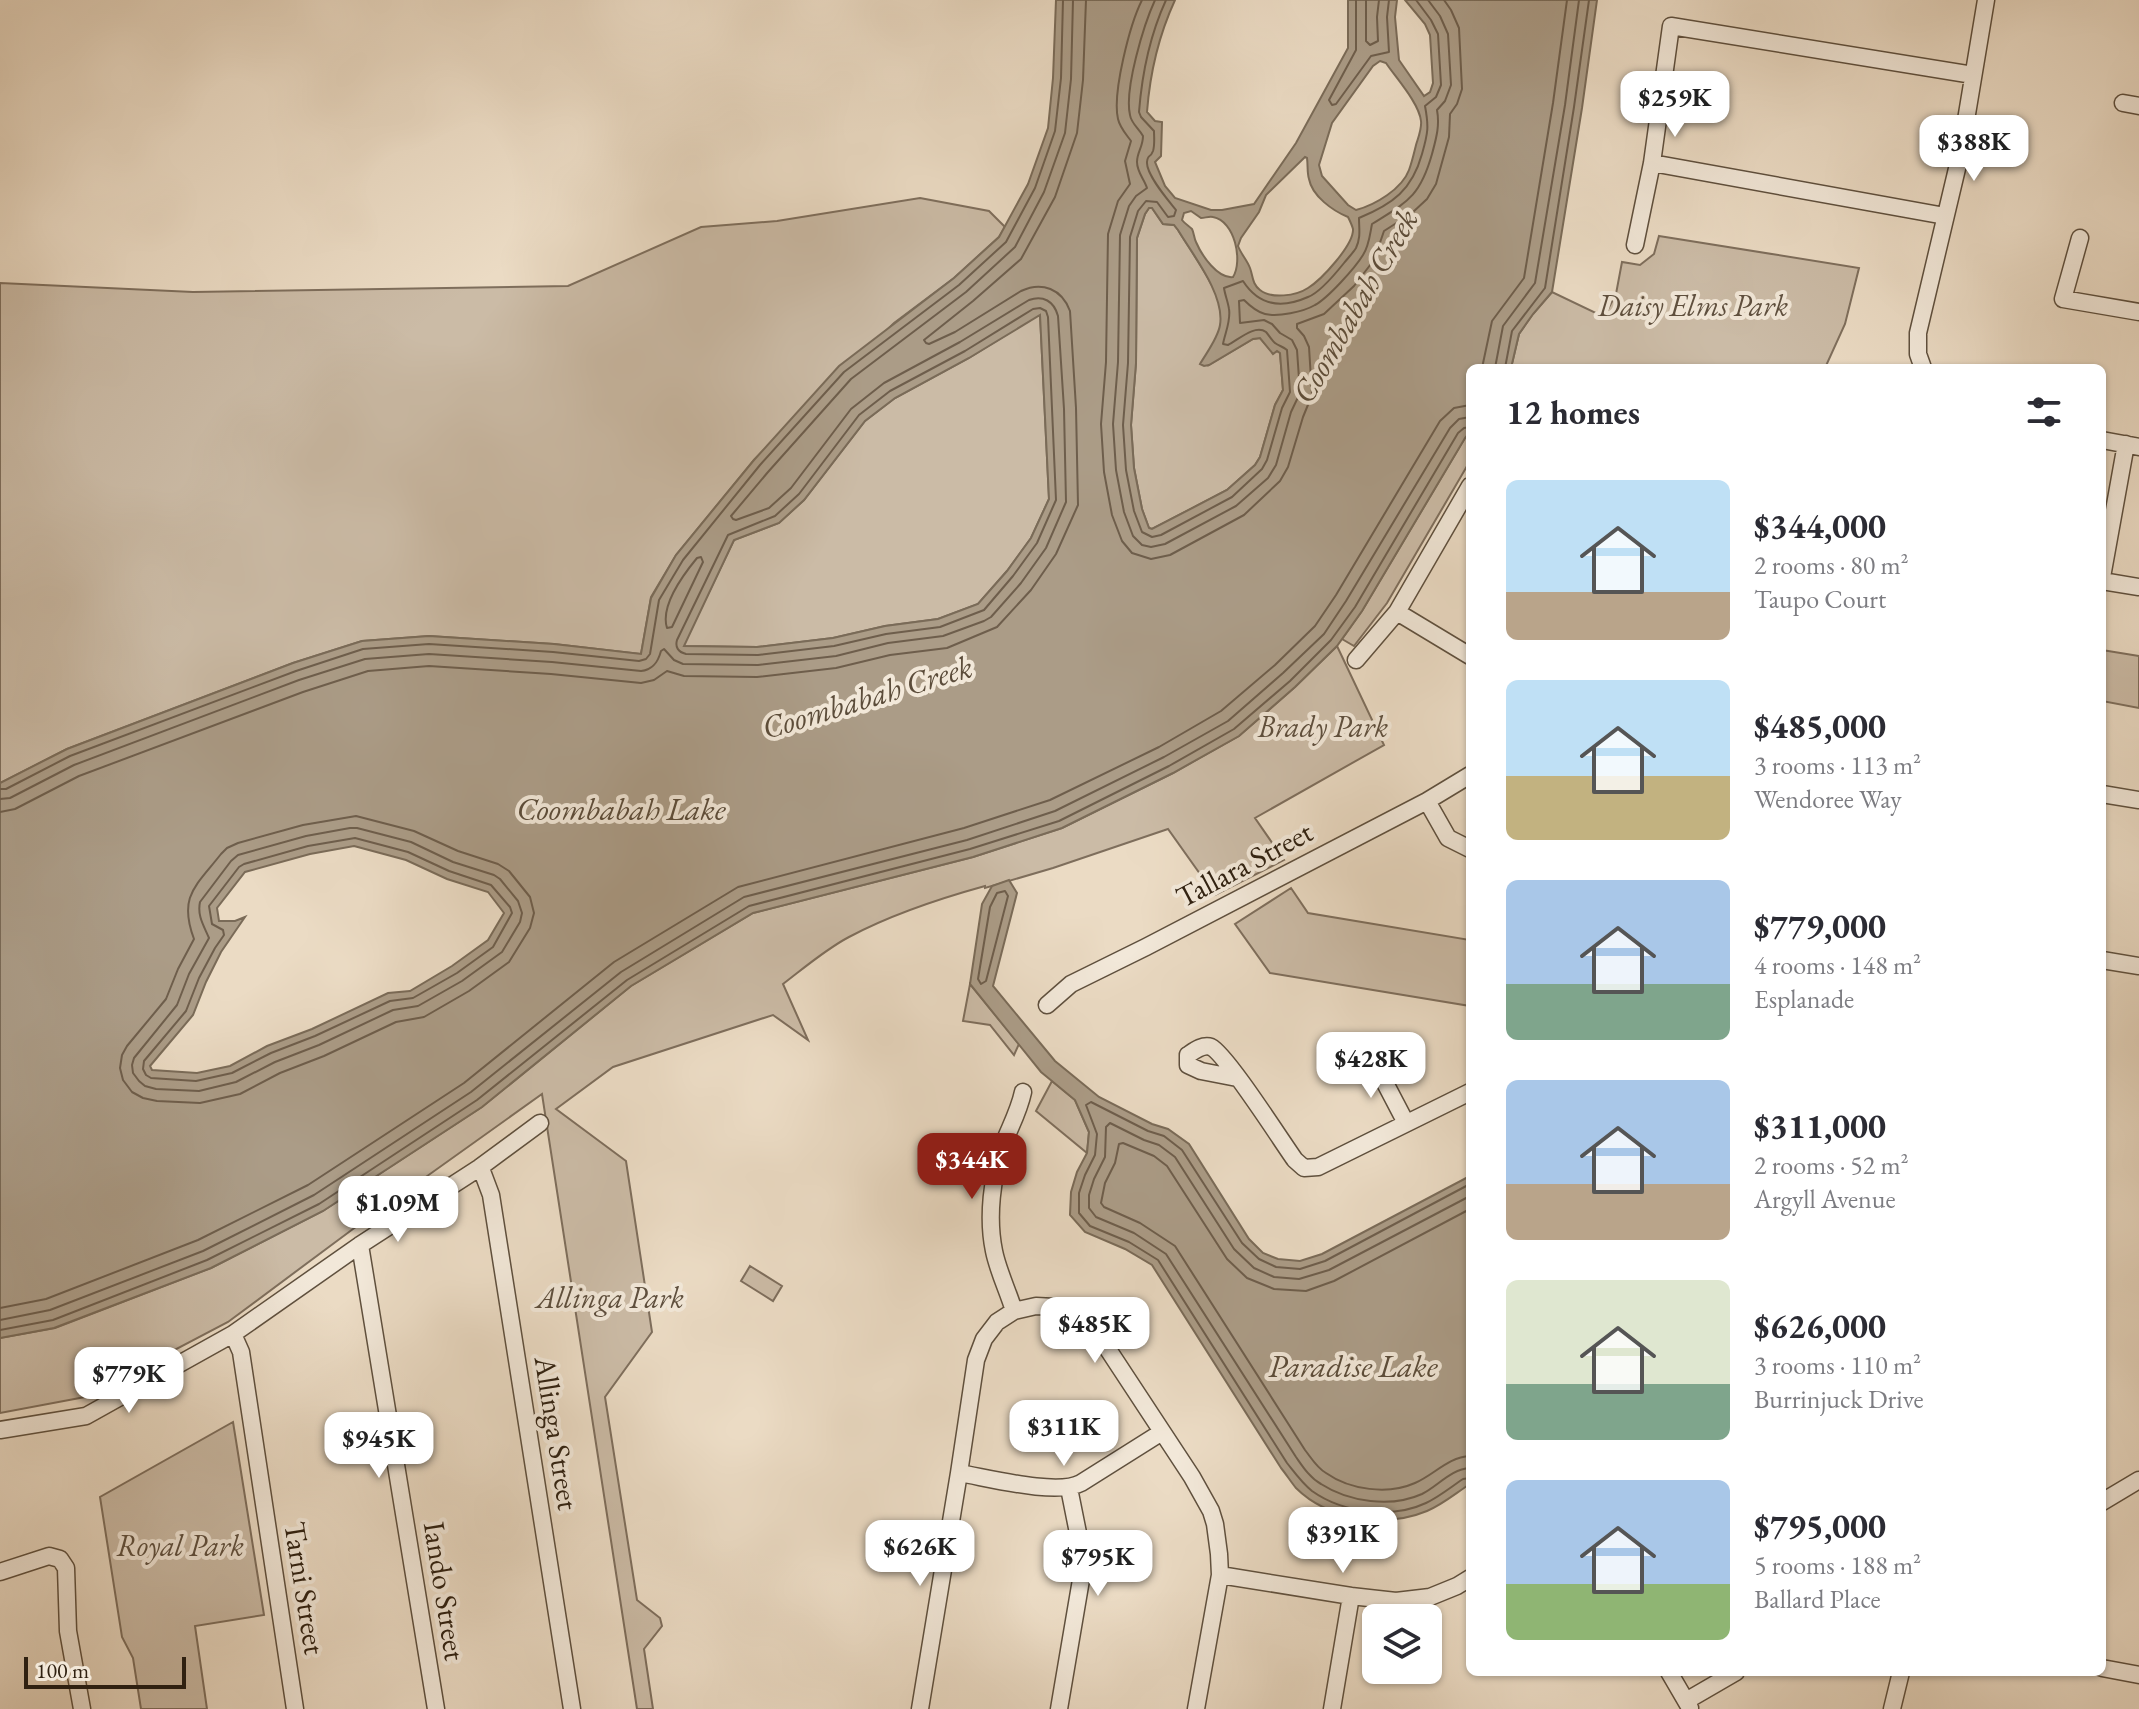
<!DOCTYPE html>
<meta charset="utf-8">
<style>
body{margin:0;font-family:"EB Garamond",serif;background:#f2f2f3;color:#2b2b33;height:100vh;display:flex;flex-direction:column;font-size:30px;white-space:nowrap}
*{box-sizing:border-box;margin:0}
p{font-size:26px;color:#7c7c81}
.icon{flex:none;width:44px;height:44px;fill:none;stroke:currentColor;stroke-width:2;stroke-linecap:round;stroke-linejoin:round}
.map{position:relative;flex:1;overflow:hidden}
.details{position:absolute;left:1466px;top:364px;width:640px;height:1312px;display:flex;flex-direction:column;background:#fff;border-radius:12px;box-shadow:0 2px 6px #0004}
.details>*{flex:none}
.fabs{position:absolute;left:1362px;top:1604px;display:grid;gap:16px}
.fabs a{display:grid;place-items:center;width:80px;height:80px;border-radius:12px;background:#fff;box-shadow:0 2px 6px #0004;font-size:40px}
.scale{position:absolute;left:24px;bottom:20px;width:162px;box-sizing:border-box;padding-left:8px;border:4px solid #302111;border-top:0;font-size:22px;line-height:28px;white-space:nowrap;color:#302111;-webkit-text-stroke:6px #f2e8d9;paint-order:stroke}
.price{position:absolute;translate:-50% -68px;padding:0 18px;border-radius:16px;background:#fff;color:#222;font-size:26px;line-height:52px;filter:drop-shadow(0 2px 4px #0008)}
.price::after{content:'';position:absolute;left:50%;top:48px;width:24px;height:18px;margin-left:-12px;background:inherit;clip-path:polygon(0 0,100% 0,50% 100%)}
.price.current{background:#8f2418;color:#fff}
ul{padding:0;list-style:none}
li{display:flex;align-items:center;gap:24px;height:200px;padding:0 40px}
li span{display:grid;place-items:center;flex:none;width:224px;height:160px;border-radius:12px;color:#555}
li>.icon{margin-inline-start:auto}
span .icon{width:96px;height:96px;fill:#fffc;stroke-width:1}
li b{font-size:34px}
h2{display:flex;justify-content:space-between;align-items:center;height:96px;padding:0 40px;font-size:34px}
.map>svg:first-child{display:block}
</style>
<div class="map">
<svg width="2139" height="1709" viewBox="0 0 2139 1709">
<rect width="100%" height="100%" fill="#ebdbc4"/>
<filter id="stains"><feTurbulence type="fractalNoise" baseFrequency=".0025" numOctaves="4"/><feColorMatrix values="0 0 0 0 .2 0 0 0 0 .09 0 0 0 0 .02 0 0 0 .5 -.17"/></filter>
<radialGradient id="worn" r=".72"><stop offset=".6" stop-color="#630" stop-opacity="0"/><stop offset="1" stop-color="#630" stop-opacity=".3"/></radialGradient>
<path fill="#cbbba6" stroke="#7e6e5c" stroke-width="2" d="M920 198 989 211 1005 227 999 237 954 278 894 323 754 460 676 555 651 597 641 654 554 644 429 636 362 641 293 663 67 749 0 783V283L193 292 568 286 701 227 777 221Z
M1149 208H1152L1163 224 1174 225 1178 230C1190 250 1217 287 1221 309 1224 327 1214 347 1209 365L1253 339 1260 338 1273 353 1277 351 1280 353 1283 390 1275 405 1260 457 1255 465 1227 490 1152 529 1149 528 1142 509 1134 468 1131 425 1136 363 1137 238 1145 214Z
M1659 236 1859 268 1845 324 1825 368H1511L1519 334 1533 314 1552 292 1604 317 1616 294 1622 262 1640 265 1654 254Z
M1040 314 1049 499 1031 538 1007 571 978 604 938 619 885 626 833 638 757 647 683 646 734 540 779 523 804 500 865 421 895 398 969 358Z
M1470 432V461L1387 603 1354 646 1342 639 1362 611 1465 438Z
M1337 646 1384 745 1255 818 1284 860 1215 895 1168 829 1053 868 985 888V886C938 899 892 914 849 937 826 949 804 968 783 984L808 1040 773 1015 613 1067 556 1109 626 1161 652 1332 605 1397 637 1600 660 1618 662 1626 644 1649 653 1709H637L542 1094 353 1229 228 1322 85 1397 0 1413V1338L55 1328 211 1268 323 1211 482 1107 631 986 753 913 973 857 1062 828 1173 773 1239 736 1295 687Z
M2102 650 2139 656V708L2102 701Z
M1291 888 1308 913 1470 940V1006L1270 973 1235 924Z
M970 984 1019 1044 1014 1055 990 1025 963 1021Z
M1052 1081 1075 1100 1089 1132 1087 1153 1036 1111Z
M750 1266 782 1286 773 1301 741 1281Z
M233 1422 264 1615 195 1626 207 1709H141L133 1658 122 1637 100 1497Z"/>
<path fill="#ab9c87" stroke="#7a6b58" stroke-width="2" fill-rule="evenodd" d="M1056 0H1175C1158 37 1150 72 1147 112L1155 121 1162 122 1161 156 1155 162 1165 186 1175 198 1211 210H1222L1254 204 1296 143 1348 48V0H1397L1395 17 1399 60 1424 96 1430 92 1433 83 1430 35 1425 24 1405 0H1597L1582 108 1552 292 1533 314 1519 334 1511 368H1470V432L1465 438 1362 611 1337 646 1295 687 1239 736 1173 773 1062 828 973 857 753 913 631 986 482 1107 323 1211 211 1268 54 1328 0 1338V783L67 749 293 663 362 641 429 636 554 644 641 654 651 598 676 555 754 460 839 366 954 278 999 237 1028 184 1048 128 1053 78ZM1380 61 1386 63C1396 78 1419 103 1421 121 1422 129 1418 138 1416 145 1414 153 1412 162 1409 170 1402 189 1375 205 1356 210L1348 205 1322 176 1319 165 1332 123 1373 66ZM1305 157 1307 158C1308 165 1307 173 1309 179 1312 196 1333 211 1348 217 1350 221 1352 225 1353 229 1354 245 1321 280 1308 288 1296 296 1271 299 1260 290 1252 284 1253 276 1250 268 1247 260 1241 254 1238 246L1241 238 1259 212 1266 195ZM1149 208H1152L1163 224 1174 225 1178 230C1193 255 1225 295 1220 325 1218 338 1207 352 1200 364L1204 366 1209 365 1253 339 1260 338 1273 354 1277 351 1280 353 1283 390 1275 405 1260 457 1255 465 1227 490 1152 529 1149 528 1142 509 1134 468 1131 425 1136 363 1137 238 1145 214ZM1191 211 1201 218C1205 218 1209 216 1213 217 1235 221 1243 261 1233 277 1218 279 1202 256 1196 242 1194 238 1194 233 1192 229 1189 226 1185 224 1182 220L1184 213ZM1040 315 1049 499 1031 538 1007 571 978 604 938 619 885 626 833 638 757 647 684 646 734 540 779 523 804 500 865 421 895 398 969 358ZM354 846 406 860 447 879 488 892 504 913 488 940 452 966 410 991 388 993 312 1029 267 1046 230 1066 197 1073 152 1070 150 1066 193 1015 206 982 221 952 245 917 235 921H219L217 908 245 872 310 854Z
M1009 880 1017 893 993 986 1055 1061 1099 1097 1152 1124 1168 1129 1189 1144 1249 1239 1263 1253 1278 1259 1300 1261 1322 1254 1470 1176V1484C1456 1493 1442 1505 1427 1511 1386 1528 1328 1520 1296 1488 1291 1482 1286 1474 1281 1468L1152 1265 1125 1249 1085 1232 1070 1215 1071 1192 1077 1172 1087 1153 1089 1132 1075 1100 1041 1072 970 984 982 904 992 886Z"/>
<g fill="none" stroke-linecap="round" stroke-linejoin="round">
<path stroke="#6e5e4c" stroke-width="2" d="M1142 0C1130 24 1112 93 1118 119 1120 128 1126 134 1131 141L1125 161 1130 184 1118 201 1108 234 1106 362 1101 424 1104 472 1112 515 1122 541 1132 553 1151 559 1170 555 1244 515 1280 481 1288 467 1303 417 1312 395 1309 347 1304 336 1297 328V324L1324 314 1354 286 1374 260 1384 231 1412 213 1427 199 1436 184 1449 137 1450 114 1457 104 1462 89 1459 28 1451 10 1444 0
M1155 0C1144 24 1124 89 1130 115 1131 123 1139 129 1143 136 1143 147 1137 152 1137 162 1137 172 1144 179 1147 188L1136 196 1129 206 1120 235 1118 362 1113 424 1116 470 1124 512 1133 536 1142 545 1151 547 1165 544 1236 506 1268 478 1276 465 1291 412 1300 393 1297 350 1292 340 1280 333 1272 324 1264 320 1240 323 1239 301 1244 300C1249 305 1257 312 1265 314 1278 317 1303 312 1315 305 1328 298 1355 268 1363 255 1369 246 1370 234 1372 224 1407 202 1420 197 1432 154 1436 139 1440 126 1437 110L1445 101 1451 85 1448 34 1440 16 1428 0
M1166 0C1150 35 1142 73 1139 112L1141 117 1154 131C1154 137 1155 145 1153 151 1150 159 1148 153 1147 162 1146 175 1169 201 1176 210L1174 216 1168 217 1157 202 1146 201 1138 211 1130 237 1128 363 1123 425 1126 470 1134 511 1142 532 1152 537 1161 535 1232 497 1262 469 1267 460 1282 408 1290 392 1287 350C1284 347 1279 346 1275 343 1273 342 1268 334 1266 332 1255 324 1238 340 1228 345L1223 344C1225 333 1231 321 1229 309 1228 302 1225 295 1224 288L1243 281C1259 306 1281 309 1308 297 1319 293 1336 273 1344 263 1348 258 1353 253 1356 248 1361 237 1359 229 1359 218 1393 204 1412 190 1422 154 1428 133 1429 127 1425 106L1436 97 1441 85 1438 34 1431 20 1416 0
M1356 0V50L1329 100 1332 105 1336 104 1371 56 1389 52 1387 17 1389 0
M1366 0V41L1370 45 1378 41 1377 17 1379 0
M1040 308 1046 311 1048 317 1056 500 1037 543 1013 576 984 610 940 627 886 634 834 646 758 655 686 654C678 652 675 647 677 640L728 535 775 516 799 494 859 415 890 391 965 351 1033 309Z
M1482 368 1492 321 1524 278 1553 103 1567 0
M1495 368 1503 326 1535 283 1565 105 1579 0
M1505 368 1512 331 1545 288 1574 107 1589 0
M701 557 703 562 672 627 667 628C660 606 683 575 697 558Z
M0 789H6L70 756 296 671 363 649 429 644 553 652 639 661 646 659 650 654 659 600 683 560 760 465 844 372 959 285 1006 242 1035 188 1055 131 1061 78 1063 0
M0 799 10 798 74 765 299 680 365 659 429 654 552 662 641 671C653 670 658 662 661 651L664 649 674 660 683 664 758 665 836 656 888 643 943 636 984 621 991 617 1021 583 1046 548 1066 502 1064 409 1058 316C1054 301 1043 295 1029 300L960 342 884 383 851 409 791 488 769 508 736 520 733 519 731 516 768 472 851 379 966 292 1015 247 1044 192 1065 133 1071 79 1073 0
M0 812 15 809 79 776 303 692 368 671 429 666 551 674 641 683 654 680 667 671 684 676 757 677 836 668 890 655 947 648 997 627 1031 590 1056 554 1078 505 1076 408 1070 311C1062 289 1042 281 1021 291L955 332 929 344 926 343 924 340 973 301 1021 259 1055 197 1077 133 1083 80 1086 0
M356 816 414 831 458 851 498 864 509 871 530 897 534 913 530 928 509 962 469 991 424 1017 396 1022 324 1056 280 1073 240 1094 200 1103 157 1101 143 1098 132 1092 123 1080 120 1068 122 1055 127 1046 166 999 178 969 194 939C178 896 196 886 221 854L227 848 238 843 303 825Z
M350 828H357L411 842 453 862 494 875 500 879 518 901 522 913 520 922 502 952 462 981 418 1006 393 1010 319 1045 275 1062 236 1082 199 1091 156 1089 145 1086 139 1081 133 1073 132 1065 134 1058 177 1005 189 974 209 938C204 926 197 916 200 902L231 861 238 855 306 836Z
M355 838 408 852 449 871 491 885 510 907 512 913 493 947 457 973 413 998 390 1001 315 1036 271 1053 232 1073 196 1081 151 1078 146 1075 143 1069 144 1061 186 1011 199 978 215 948 224 935 223 930 212 924 209 906 239 867 244 864 308 846Z
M1005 891 1008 896 986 981 981 984 978 979 990 907 997 893Z
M1470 1184 1325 1261 1300 1269 1276 1267 1259 1259 1242 1243 1182 1150 1164 1136 1148 1131 1091 1102 1086 1105 1097 1134 1095 1155 1085 1175 1079 1193V1213L1090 1226 1129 1242 1158 1260 1287 1463C1295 1473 1302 1483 1312 1491 1343 1513 1392 1519 1426 1503 1439 1497 1451 1487 1463 1479L1470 1478
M1470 1196 1329 1270 1299 1279 1274 1277 1254 1268 1234 1249 1175 1157 1159 1145 1144 1140 1110 1123 1106 1127 1105 1157 1094 1179 1089 1195V1208L1096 1217 1134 1233 1166 1254 1296 1457C1303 1467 1310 1478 1321 1484 1349 1502 1391 1508 1422 1494 1438 1486 1451 1469 1470 1468
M1470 1209 1334 1281 1306 1291 1274 1289 1247 1278 1227 1259 1167 1166 1154 1156 1123 1143 1119 1144 1115 1163 1105 1183 1101 1203 1104 1207 1140 1223 1175 1246 1305 1450C1312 1459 1317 1468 1326 1473 1350 1490 1388 1495 1415 1483 1434 1475 1448 1457 1470 1456
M0 1308 46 1299 198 1240 308 1185 464 1083 614 962 738 887 964 828 1050 800 1159 747 1221 711 1275 665 1315 626 1336 595 1440 421 1454 408 1470 405
M0 1320 50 1310 203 1251 314 1195 471 1092 621 972 744 897 967 840 1055 811 1164 757 1228 721 1283 673 1324 634 1346 601 1450 428 1459 419 1470 417
M0 1330 53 1320 207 1260 319 1204 477 1100 627 980 749 906 970 849 1059 821 1169 766 1234 729 1290 681 1331 640 1355 607 1458 433 1464 428 1470 427"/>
<g stroke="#5f503e" stroke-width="19">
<path id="minor" d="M2123 103 2139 106
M1652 163 1945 216
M2080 238 2063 299 2139 312
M1635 245 1652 163 1671 26 1973 75
M1923 368 1918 354V333L1960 156 1986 0
M2102 440 2139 447
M2102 577 2126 444
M2102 581 2139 587
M1397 612 1470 656
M1356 660 1397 612 1470 486
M2102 794 2139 800
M1427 801 1448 838 1470 849
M2102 960 2139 966
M1047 1005 1071 984 1146 947 1427 801 1470 775
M1372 1058 1406 1123
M1237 1078 1201 1071 1188 1065V1055C1194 1051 1203 1044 1211 1047 1226 1054 1282 1142 1295 1160L1304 1168 1318 1167 1470 1092
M479 1168 482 1171 491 1195 572 1709
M360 1245 436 1709
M1014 1311C1008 1291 998 1271 994 1251 987 1217 992 1177 1003 1145 1010 1127 1019 1111 1023 1092
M233 1334 241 1352 295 1709
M0 1430 86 1416 233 1334 360 1245 479 1168 540 1123
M959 1473C989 1478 1057 1496 1081 1483L1162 1432
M2102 1502 2139 1480
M0 1572 49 1556 60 1559 66 1568 68 1631 82 1709
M1220 1575 1351 1596 1396 1601 1430 1597 1457 1586 1470 1578
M2102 1668 2139 1675
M1669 1672 1690 1708
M1686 1701 1736 1672
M920 1709 959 1473 976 1360 984 1339 997 1322 1014 1311 1036 1306 1055 1307 1074 1312 1092 1325 1192 1477 1211 1511 1215 1524 1219 1554 1220 1575 1196 1709
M1059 1709 1083 1568 1082 1553 1069 1488
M1332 1709 1351 1596
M1892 1709 1901 1672"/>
</g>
<use href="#minor" stroke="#f2e8d9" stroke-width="16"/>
</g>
<g text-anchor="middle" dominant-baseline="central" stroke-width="8" stroke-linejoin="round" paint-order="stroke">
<g font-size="30" font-style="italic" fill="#5e4f3e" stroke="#f2e8d9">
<text x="1693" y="305">Daisy Elms Park</text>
<text x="1323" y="726">Brady Park</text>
<text x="610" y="1297">Allinga Park</text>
<text x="180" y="1545">Royal Park</text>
</g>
<g font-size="30" fill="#302111" stroke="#f2e8d9">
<text transform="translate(1244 864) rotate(-28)">Tallara Street</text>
<text transform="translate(557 1433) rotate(81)">Allinga Street</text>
<text transform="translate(305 1588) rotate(81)">Tarni Street</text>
<text transform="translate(445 1591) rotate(81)">Iando Street</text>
</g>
<g font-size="32" font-style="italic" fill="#5b4c3a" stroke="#f2e8d9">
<text transform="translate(1355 306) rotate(-60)">Coombabah Creek</text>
<text transform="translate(867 697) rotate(-17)">Coombabah Creek</text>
<text x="621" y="809">Coombabah Lake</text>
<text x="1353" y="1366">Paradise Lake</text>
</g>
</g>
<rect width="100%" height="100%" filter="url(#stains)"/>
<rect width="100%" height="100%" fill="url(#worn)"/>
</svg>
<div class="fabs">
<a><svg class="icon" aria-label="layers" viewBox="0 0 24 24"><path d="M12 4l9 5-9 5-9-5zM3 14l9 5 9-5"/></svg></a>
</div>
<div class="scale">100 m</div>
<b class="price" style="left:1675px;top:139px">$259K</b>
<b class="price" style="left:1974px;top:183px">$388K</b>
<b class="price" style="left:1371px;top:1100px">$428K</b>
<b class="price current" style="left:972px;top:1201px">$344K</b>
<b class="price" style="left:398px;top:1244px">$1.09M</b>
<b class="price" style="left:1095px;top:1365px">$485K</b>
<b class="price" style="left:129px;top:1415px">$779K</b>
<b class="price" style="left:1064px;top:1468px">$311K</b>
<b class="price" style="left:379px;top:1480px">$945K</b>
<b class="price" style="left:1343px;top:1575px">$391K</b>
<b class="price" style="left:920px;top:1588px">$626K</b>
<b class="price" style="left:1098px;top:1598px">$795K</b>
<section class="details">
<h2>12 homes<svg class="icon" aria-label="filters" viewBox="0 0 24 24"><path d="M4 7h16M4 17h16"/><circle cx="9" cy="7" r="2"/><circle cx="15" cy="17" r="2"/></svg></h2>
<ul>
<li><span style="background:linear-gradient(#bfe0f5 70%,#b9a48a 0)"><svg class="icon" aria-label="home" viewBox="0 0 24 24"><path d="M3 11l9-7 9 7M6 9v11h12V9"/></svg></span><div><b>$344,000</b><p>2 rooms · 80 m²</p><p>Taupo Court</p></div></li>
<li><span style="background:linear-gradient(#bfe0f5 60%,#c2b280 0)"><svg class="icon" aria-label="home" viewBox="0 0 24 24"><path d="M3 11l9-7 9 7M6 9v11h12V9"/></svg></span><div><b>$485,000</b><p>3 rooms · 113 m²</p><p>Wendoree Way</p></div></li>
<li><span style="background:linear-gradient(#a9c7e8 65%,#7fa58c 0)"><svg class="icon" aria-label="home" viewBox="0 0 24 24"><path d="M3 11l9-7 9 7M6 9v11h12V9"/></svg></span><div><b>$779,000</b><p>4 rooms · 148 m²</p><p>Esplanade</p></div></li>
<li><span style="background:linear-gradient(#a9c7e8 65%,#b9a48a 0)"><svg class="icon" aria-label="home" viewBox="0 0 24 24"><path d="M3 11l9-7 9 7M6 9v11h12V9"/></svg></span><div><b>$311,000</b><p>2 rooms · 52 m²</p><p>Argyll Avenue</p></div></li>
<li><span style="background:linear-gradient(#dfe7d0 65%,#7fa58c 0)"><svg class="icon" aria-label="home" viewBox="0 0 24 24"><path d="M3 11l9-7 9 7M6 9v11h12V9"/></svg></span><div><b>$626,000</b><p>3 rooms · 110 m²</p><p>Burrinjuck Drive</p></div></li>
<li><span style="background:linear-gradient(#a9c7e8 65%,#8fb573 0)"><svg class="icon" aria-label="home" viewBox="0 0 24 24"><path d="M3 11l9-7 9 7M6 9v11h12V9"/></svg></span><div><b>$795,000</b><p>5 rooms · 188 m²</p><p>Ballard Place</p></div></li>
</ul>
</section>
</div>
